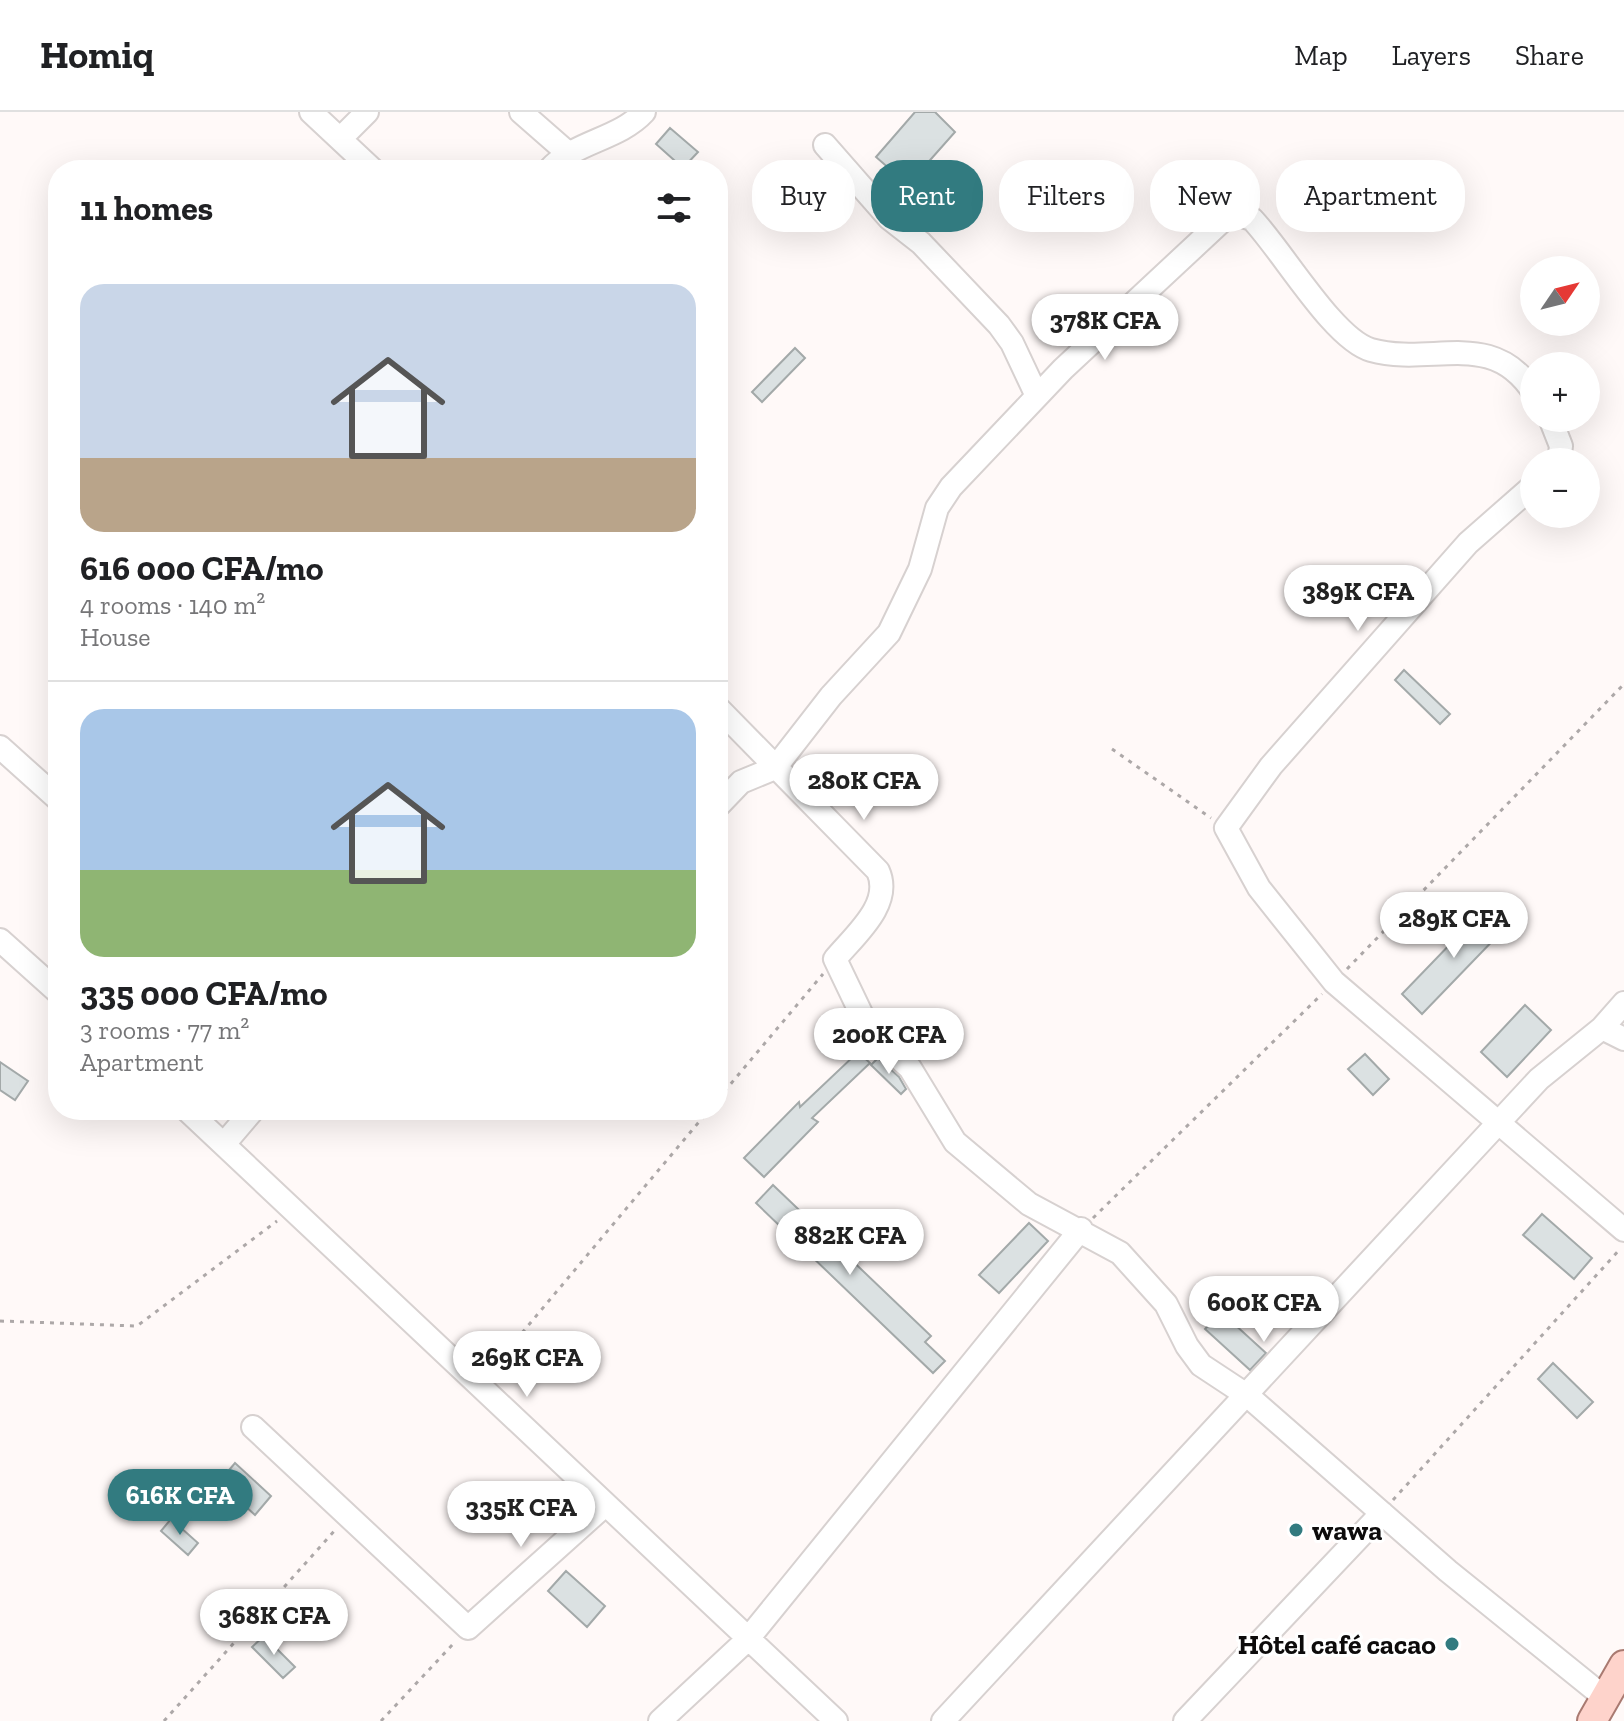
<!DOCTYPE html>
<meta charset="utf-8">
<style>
body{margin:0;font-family:"Zilla Slab",serif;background:#f6f6f6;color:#202124;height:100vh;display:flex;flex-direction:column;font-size:30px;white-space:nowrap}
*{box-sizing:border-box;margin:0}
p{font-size:26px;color:#757577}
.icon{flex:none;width:44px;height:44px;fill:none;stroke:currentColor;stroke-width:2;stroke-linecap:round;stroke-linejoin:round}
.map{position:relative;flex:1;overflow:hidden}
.side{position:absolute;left:48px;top:48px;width:680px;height:960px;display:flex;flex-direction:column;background:#fff;border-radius:32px;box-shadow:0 8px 32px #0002}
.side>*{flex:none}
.guide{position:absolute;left:752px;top:48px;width:752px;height:72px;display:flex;gap:16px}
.needle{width:52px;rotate:55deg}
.controls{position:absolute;left:1520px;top:144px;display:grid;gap:16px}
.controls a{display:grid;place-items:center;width:80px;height:80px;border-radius:50%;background:#fff;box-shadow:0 8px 32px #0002;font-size:40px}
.price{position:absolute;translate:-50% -68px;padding:0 18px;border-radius:28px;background:#fff;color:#222;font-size:26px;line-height:52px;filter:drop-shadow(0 2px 4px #0008)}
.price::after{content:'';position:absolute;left:50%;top:48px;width:24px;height:18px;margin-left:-12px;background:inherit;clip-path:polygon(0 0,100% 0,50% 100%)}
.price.selected{background:#327b80;color:#fff}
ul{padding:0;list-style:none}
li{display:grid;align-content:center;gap:16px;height:424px;padding:0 32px}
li+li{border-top:2px solid #e0e0e0}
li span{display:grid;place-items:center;height:248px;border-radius:24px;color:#555}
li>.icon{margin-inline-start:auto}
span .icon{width:144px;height:144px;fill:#fffc;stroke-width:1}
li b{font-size:34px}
h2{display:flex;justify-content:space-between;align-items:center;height:96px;padding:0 32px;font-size:34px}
.chip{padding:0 28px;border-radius:32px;background:#fff;box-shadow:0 8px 32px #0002;font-size:28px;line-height:72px}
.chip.selected{background:#327b80;color:#fff}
header{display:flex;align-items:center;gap:48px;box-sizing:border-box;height:112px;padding:0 40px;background:#fff;border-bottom:2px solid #e0e0e0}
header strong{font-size:38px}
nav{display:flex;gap:44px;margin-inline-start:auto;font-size:28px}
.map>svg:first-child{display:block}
</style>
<header>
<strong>Homiq</strong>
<nav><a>Map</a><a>Layers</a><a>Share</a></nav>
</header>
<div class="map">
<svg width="1624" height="1609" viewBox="0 0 1624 1609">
<rect width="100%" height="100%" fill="#fff9f8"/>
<path fill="#dbe1e2" stroke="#a3a9a9" stroke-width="2" d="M915 0H935L955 20 908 73 876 45Z
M670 16 698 40 683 56 656 32Z
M795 236 805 246 762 290 752 280Z
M1404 558 1450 602 1440 612 1395 568Z
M1486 795 1506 815 1422 902 1402 882Z
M1525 893 1551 918 1507 965 1481 940Z
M858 940 870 951 812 1006 818 1010 764 1065 744 1046 799 990 800 995Z
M1365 942 1389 967 1373 983 1348 957Z
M878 946 899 965 906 977 901 982 871 953Z
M0 950 28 969 15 988 0 978Z
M773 1073 931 1224 925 1230 945 1249 933 1261 756 1091Z
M1542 1102 1592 1146 1574 1167 1523 1123Z
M1029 1111 1048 1129 999 1181 979 1163Z
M1221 1200 1266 1241 1250 1258 1205 1217Z
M1553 1251 1593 1290 1577 1306 1538 1267Z
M235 1351 271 1384 255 1403 219 1370Z
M171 1407 198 1431 188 1443 161 1419Z
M566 1459 605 1494 587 1515 548 1479Z
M264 1524 295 1555 283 1566 252 1535Z"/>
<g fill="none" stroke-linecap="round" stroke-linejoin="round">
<g stroke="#d7d1d0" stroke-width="26">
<path id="minor" d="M311 0 373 58
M521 0 569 42
M340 27 367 0
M825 33 889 106 921 131 999 213 1012 231 1037 284
M549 58C575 29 618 28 644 0
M1550 306 1561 334 1559 350
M1534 373 1468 431 1271 654 1226 716 1259 776 1334 870 1624 1118
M718 596 878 759C893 792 855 823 835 847L870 920 910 956 955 1030 1029 1092 1120 1141 1166 1192 1187 1234 1201 1253 1248 1284 1448 1459 1604 1585
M0 635 58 687
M718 694 741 670 775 656 831 584 889 521 920 457 937 396 951 375 1063 257 1224 107 1235 102 1252 107C1282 138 1333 227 1371 238 1432 255 1492 215 1534 281
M0 828 58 880
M1602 916 1624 927
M187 998 836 1609
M224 1032 253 998
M253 1315 468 1516 605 1393
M660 1609 747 1528 1081 1117
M943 1609 1539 967 1602 916 1624 891
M1185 1609 1382 1401"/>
</g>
<g stroke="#a97a71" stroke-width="32">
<path id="major" d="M1592 1609 1624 1553"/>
</g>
<path stroke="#ada8a8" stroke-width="3" stroke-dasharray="4 6" stroke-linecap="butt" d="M1112 637 1211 706
M1347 857 1624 572
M718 987 823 862
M1093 1106 1322 882
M0 1209 137 1214 277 1109
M490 1259 709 998
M1393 1388 1621 1136
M164 1609 337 1416
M381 1609 455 1530"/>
<use href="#minor" stroke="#fff" stroke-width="22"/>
<use href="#major" stroke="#fed3cb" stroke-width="28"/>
</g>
<g fill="#327b80" stroke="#fff" stroke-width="3">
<circle cx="1296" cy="1418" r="8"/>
<circle cx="1452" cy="1532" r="8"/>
</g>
<g text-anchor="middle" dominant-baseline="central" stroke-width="6" stroke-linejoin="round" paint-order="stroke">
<g font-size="28" font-weight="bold" fill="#0d0b0b" stroke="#fff" text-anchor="start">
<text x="1312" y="1418">wawa</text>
<text x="1436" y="1532" text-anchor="end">Hôtel café cacao</text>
</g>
</g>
</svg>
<div class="controls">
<a><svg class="needle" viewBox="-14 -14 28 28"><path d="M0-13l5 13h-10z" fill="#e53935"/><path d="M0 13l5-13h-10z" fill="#757577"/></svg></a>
<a>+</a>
<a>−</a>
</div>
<b class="price" style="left:1105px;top:250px">378K CFA</b>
<b class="price" style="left:1358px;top:521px">389K CFA</b>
<b class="price" style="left:864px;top:710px">280K CFA</b>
<b class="price" style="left:1454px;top:848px">289K CFA</b>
<b class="price" style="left:889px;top:964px">200K CFA</b>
<b class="price" style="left:850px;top:1165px">882K CFA</b>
<b class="price" style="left:1264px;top:1232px">600K CFA</b>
<b class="price" style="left:527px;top:1287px">269K CFA</b>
<b class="price selected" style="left:180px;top:1425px">616K CFA</b>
<b class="price" style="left:521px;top:1437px">335K CFA</b>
<b class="price" style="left:274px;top:1545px">368K CFA</b>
<div class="guide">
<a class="chip">Buy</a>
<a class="chip selected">Rent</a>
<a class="chip">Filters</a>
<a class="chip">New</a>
<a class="chip">Apartment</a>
</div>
<section class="side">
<h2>11 homes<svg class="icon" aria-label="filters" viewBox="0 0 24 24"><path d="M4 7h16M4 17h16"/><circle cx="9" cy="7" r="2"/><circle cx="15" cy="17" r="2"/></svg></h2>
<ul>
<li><span style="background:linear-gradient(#c9d6e8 70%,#b9a48a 0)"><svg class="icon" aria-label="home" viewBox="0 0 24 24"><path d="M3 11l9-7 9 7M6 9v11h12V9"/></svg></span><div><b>616 000 CFA/mo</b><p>4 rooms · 140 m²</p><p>House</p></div></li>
<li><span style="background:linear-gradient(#a9c7e8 65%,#8fb573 0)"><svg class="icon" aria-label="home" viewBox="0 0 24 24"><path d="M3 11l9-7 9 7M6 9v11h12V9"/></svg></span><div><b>335 000 CFA/mo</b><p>3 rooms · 77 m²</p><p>Apartment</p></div></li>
</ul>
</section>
</div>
